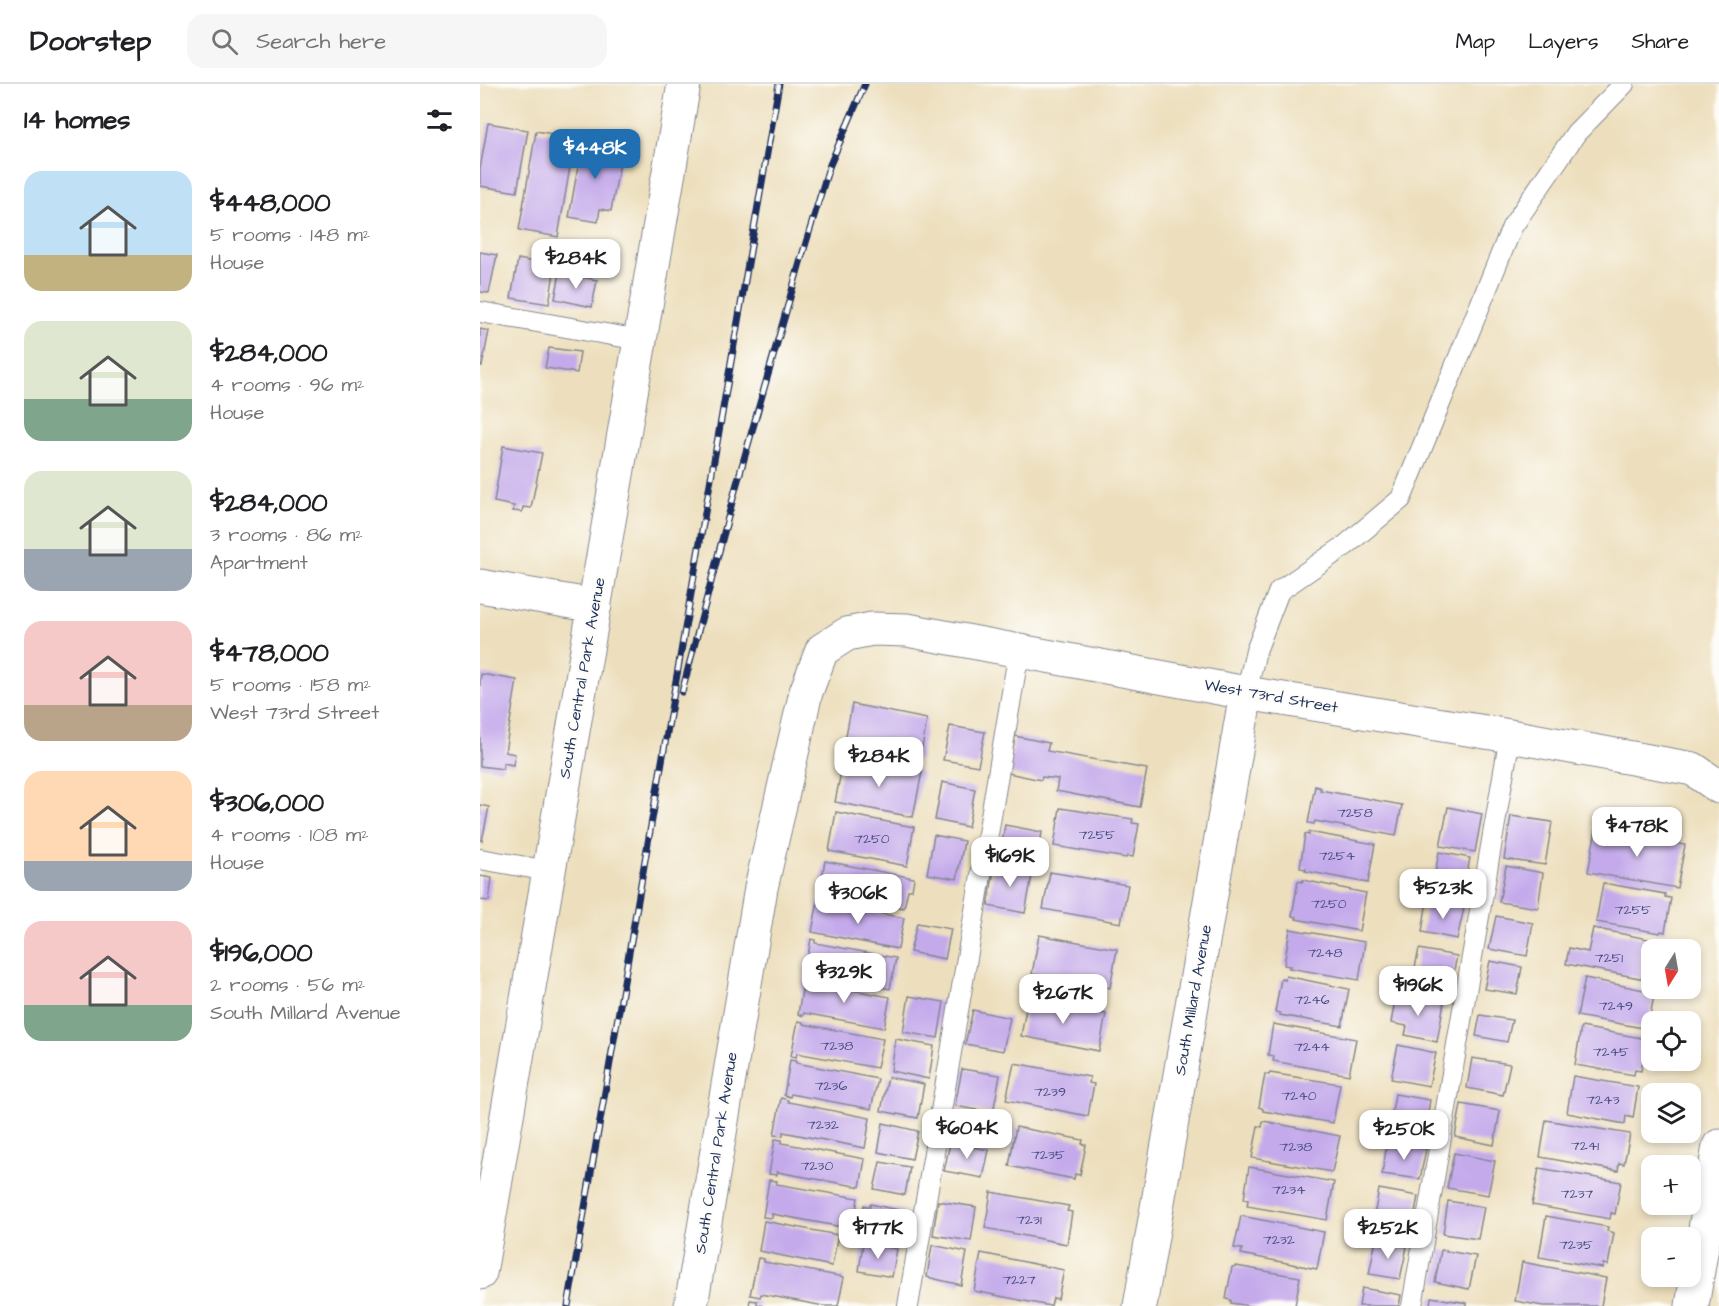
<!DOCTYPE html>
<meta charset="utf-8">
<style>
body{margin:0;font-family:"Architects Daughter",sans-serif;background:#f6f6f6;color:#202124;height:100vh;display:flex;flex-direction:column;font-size:22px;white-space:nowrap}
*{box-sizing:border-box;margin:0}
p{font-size:20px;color:#757577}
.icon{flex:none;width:33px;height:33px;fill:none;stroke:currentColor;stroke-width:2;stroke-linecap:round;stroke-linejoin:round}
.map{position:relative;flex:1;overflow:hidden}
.drawer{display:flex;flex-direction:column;background:#fff;width:480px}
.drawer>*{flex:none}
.needle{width:39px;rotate:191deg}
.tools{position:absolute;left:1161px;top:855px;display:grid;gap:12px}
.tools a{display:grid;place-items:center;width:60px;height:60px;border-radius:12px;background:#fff;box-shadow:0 3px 9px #0003;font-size:30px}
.price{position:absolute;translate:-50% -51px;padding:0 14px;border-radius:12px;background:#fff;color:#222;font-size:20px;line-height:39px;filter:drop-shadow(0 2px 3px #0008)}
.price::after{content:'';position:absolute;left:50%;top:36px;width:18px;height:14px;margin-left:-9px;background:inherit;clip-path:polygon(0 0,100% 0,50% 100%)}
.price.selected{background:#1f6fb2;color:#fff}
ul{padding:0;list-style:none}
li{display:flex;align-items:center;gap:18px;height:150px;padding:0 24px}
li span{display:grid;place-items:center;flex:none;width:168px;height:120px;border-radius:18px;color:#555}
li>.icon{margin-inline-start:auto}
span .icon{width:72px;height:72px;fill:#fffc;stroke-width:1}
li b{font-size:26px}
h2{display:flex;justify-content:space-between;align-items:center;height:72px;padding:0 24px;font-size:26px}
header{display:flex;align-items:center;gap:36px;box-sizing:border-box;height:84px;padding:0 30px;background:#fff;border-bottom:2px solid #e0e0e0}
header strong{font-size:28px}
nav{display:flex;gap:33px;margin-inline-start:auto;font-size:21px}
.search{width:420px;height:54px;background:#f6f6f6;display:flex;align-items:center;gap:15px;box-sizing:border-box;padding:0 21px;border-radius:18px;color:#757577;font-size:22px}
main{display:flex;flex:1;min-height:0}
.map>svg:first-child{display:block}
</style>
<header>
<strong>Doorstep</strong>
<div class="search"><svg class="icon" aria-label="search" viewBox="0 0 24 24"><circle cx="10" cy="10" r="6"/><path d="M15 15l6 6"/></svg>Search here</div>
<nav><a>Map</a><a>Layers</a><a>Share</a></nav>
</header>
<main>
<section class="drawer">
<h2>14 homes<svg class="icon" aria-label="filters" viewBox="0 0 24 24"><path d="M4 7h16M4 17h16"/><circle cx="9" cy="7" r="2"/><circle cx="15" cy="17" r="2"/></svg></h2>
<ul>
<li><span style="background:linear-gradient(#bfe0f5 70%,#c2b280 0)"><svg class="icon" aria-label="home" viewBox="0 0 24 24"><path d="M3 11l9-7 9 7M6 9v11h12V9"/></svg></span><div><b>$448,000</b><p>5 rooms · 148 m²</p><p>House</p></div></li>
<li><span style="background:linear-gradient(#dfe7d0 65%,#7fa58c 0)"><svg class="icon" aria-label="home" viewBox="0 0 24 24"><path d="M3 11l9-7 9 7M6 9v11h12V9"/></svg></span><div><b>$284,000</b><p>4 rooms · 96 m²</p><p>House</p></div></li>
<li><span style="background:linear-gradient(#dfe7d0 65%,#9aa5b1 0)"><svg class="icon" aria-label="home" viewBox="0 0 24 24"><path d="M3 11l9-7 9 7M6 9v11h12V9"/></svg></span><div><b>$284,000</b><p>3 rooms · 86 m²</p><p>Apartment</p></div></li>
<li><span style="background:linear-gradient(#f6c9c9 70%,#b9a48a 0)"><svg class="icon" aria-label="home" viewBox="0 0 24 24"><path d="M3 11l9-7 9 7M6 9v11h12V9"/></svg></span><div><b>$478,000</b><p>5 rooms · 158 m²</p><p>West 73rd Street</p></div></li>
<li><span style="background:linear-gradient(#ffd9b3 75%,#9aa5b1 0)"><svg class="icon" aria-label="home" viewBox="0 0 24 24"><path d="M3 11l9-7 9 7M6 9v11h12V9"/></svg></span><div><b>$306,000</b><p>4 rooms · 108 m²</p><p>House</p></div></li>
<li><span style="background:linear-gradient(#f6c9c9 70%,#7fa58c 0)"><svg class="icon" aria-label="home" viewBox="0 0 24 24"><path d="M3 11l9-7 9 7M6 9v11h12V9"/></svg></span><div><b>$196,000</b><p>2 rooms · 56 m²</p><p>South Millard Avenue</p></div></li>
</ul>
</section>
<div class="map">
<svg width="1239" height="1222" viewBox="0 0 1239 1222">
<rect width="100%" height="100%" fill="#fdfcf7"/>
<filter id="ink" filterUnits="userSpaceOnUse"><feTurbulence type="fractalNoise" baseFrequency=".0167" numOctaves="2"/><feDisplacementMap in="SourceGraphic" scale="12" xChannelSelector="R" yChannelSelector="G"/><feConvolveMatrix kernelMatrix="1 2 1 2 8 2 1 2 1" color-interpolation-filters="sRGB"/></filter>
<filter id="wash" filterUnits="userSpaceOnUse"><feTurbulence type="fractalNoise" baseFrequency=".008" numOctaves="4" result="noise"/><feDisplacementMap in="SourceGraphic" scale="24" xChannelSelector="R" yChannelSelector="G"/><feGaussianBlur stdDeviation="1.35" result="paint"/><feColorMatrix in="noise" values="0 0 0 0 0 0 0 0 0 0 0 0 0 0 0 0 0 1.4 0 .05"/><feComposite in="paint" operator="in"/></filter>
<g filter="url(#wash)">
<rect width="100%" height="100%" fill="#eddfbd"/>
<g id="blocks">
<path fill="#c4aaeb" d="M8 39 48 46 37 108 0 102V85Z
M56 47 95 54 78 153 39 146Z
M103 55 143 63 131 127 120 125 118 138 89 133Z
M64 164 78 166 76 179 62 177Z
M0 168 17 171 9 209 0 208Z
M38 175 75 182 69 220 31 214Z
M80 189 117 196 112 223 75 215Z
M0 245 9 247 2 282H0Z
M69 264 100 268 97 289 65 284Z
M23 362 62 369 51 424 43 423 42 428 33 427 34 422 14 418Z
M1 590 37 596 25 668 35 670 33 681 23 679V685L0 682V598Z
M372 620 447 635 440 676 364 662Z
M470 642 505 648 498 682 463 676Z
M535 652 569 659 567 667 667 685 660 723 576 707 578 695 562 693 561 696 528 689Z
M363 678 399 685 400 680 442 688 433 733 355 718Z
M462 698 495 705 488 743 455 736Z
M835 702 841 704 840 706 922 721 916 752 835 737 834 740 828 739Z
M0 721 9 723 2 757 0 756Z
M968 723 1002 730 995 768 960 762Z
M580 724 653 735 652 739 659 740 653 773 647 772 646 774 574 762Z
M356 728 434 743 427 782 349 767Z
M1031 732 1072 738 1065 781 1024 775Z
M525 741 562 748 558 772 521 765Z
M1116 745 1205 761 1197 804 1108 788Z
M829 748 895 760 888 799 825 787 826 785 820 784 825 750 829 751Z
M454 751 484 757 477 795 447 790Z
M959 768 990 774 984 806 953 800Z
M345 777 434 794 432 806H428L424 824 339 809Z
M515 779 553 786 545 829 508 822Z
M1026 782 1063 789 1058 824 1019 818Z
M570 788 648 801 641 839 563 825Z
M0 792 12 794 9 817 0 816Z
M823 796 886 809 879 847 816 835 817 833 812 832 818 797 822 798Z
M1123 799 1185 810V813L1191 814 1185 848 1181 847 1180 849 1116 838Z
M338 817 424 834 418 865 332 848Z
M947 817 984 824 977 855 942 848Z
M1016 832 1053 839 1047 872 1009 865Z
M437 839 471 845 465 875 430 868Z
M1113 844 1178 857 1177 862 1182 863V866H1172L1170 896 1086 880 1089 864 1108 868Z
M810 845 885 858 879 896 809 884 810 882 804 881Z
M559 851 637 865 630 904 552 890Z
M331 855 335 856V859L416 874 410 905 332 891 331 893 324 892Z
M939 865 977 872 970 905 932 897Z
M1010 877 1042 883 1037 910 1004 905Z
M806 892 869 905 862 942 800 931V929L795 928 801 895 805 896Z
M1105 894 1169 907V909L1174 912 1168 942 1163 941V944L1097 932Z
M324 895 329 896V898L410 913 404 944 324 929 323 932 318 930Z
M916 910 964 918 957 958 925 951 927 942 911 939Z
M429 912 464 918 458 954 423 948Z
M548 914 626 930 619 967 541 952Z
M493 926 530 934 523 967 485 960Z
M1000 931 1032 936 1027 958 996 952Z
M318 937 323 938V940L403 955 397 984 317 969 316 973 311 972Z
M793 940 876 955 869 991 793 977 794 972 788 971Z
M1101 943 1167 955 1161 987 1155 986 1154 991 1095 981Z
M416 955 454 962 449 995 411 987Z
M918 961 956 969 949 1002 911 995Z
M992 974 1030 980 1023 1011 987 1004Z
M310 976 316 977V979L398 995 391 1025 311 1010 310 1013 304 1011Z
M534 979 610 993 609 999 614 1000 608 1032 526 1016Z
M482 985 520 991 513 1029 475 1022Z
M790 989 860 1000 853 1039 783 1027V1025L779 1023 785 990 789 991Z
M1093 992 1158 1003 1153 1034 1146 1032 1145 1040 1087 1029Z
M408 993 444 1000 438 1034 401 1027Z
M915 1010 950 1016 944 1052 909 1046Z
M301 1014 308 1016V1018L390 1034 385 1064 303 1048V1052L294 1051Z
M981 1020 1020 1027 1014 1061 975 1053Z
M1066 1036 1150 1050 1144 1080 1139 1079 1138 1087 1060 1073Z
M783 1037 860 1052 852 1088 772 1074 778 1042 782 1043Z
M403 1039 438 1047 432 1075 398 1068Z
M536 1043 603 1056 602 1060 606 1061 600 1091 595 1090 594 1095 529 1082Z
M295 1055 302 1056V1059L385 1075 380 1103 297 1088V1091L289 1090Z
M470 1059 509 1066 503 1094 464 1087Z
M907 1060 946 1065 940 1095 902 1090Z
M974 1069 1015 1077 1008 1111 967 1104Z
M400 1078 430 1083 425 1111 394 1105Z
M769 1083 854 1098 847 1136 767 1122 768 1116 764 1115Z
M1059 1084 1141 1098 1135 1130 1131 1129 1130 1135 1052 1121Z
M289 1096 297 1097 296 1100 378 1114 373 1145 292 1130V1134L283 1133Z
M899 1105 938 1112 932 1144 893 1137Z
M511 1108 589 1122 587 1127 592 1128 587 1160 505 1144Z
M458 1117 496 1123 491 1157 453 1151Z
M968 1117 1004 1123 998 1155 963 1150Z
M390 1120 424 1127 418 1156 386 1149 388 1143 380 1141 384 1121 390 1123Z
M761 1132 844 1148 837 1185 761 1170 762 1165 754 1164Z
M1066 1132 1128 1143 1127 1147 1134 1149 1128 1181 1123 1180V1184L1059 1173Z
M284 1137 358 1151 352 1182 279 1167Z
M896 1156 927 1163 920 1195 889 1190Z
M383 1159 417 1165 412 1193 379 1187Z
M452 1161 487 1168 481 1201 447 1193Z
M961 1166 996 1172 989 1205 955 1198Z
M501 1169 584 1186 578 1215 573 1214 571 1222H570L494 1207Z
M278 1174 284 1175V1178L364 1193 358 1222H344L281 1210 280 1213 270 1211Z
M1042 1178 1126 1194 1121 1222H1063L1035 1217Z
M756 1182 820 1193 815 1222H770L751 1219V1216L746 1215 752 1183Z
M882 1204 921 1211 919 1222H879Z
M951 1213 987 1219V1222H950Z
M270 1216 277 1217V1220L283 1222H269Z"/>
</g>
</g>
<g filter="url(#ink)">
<use href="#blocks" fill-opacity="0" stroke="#84878e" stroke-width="1.5"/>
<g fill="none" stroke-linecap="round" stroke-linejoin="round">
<g stroke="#84878e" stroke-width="22">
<path id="lane" d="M0 228 160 256
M766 609 776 567 799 507 866 461 921 415 1032 143 1096 49 1144 0
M0 775 69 787
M428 1222 539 567
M932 1222 1030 652"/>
</g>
<g stroke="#84878e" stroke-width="35">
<path id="street" d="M0 502 115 522
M0 1189 204 0
M211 1222 281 804 326 608 342 566 367 550 392 545 427 546 766 609 1030 652 1213 685 1239 703
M660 1222 766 609
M1212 1222 1239 1062"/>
</g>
<use href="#lane" stroke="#fff" stroke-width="20"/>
<use href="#street" stroke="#fff" stroke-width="33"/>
<g stroke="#1b2f5e" stroke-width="7">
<path id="rail" d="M202 608 256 403 321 175 349 83 385 0
M88 1222 299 0"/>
</g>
<use href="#rail" stroke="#fdfcf7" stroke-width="4.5" stroke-dasharray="14" stroke-linecap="butt"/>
</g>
</g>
<g text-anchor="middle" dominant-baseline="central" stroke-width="4.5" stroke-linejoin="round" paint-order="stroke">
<g font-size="14" fill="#454e81">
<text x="875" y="729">7258</text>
<text x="617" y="751">7255</text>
<text x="392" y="755">7250</text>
<text x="857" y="772">7254</text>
<text x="849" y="820">7250</text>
<text x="1153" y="826">7255</text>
<text x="845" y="869">7248</text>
<text x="1129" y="874">7251</text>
<text x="832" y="916">7246</text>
<text x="1136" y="922">7249</text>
<text x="357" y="962">7238</text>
<text x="832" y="963">7244</text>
<text x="1131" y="968">7245</text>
<text x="351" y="1002">7236</text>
<text x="570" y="1008">7239</text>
<text x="819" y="1012">7240</text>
<text x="1123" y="1016">7243</text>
<text x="343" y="1041">7232</text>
<text x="1105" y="1062">7241</text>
<text x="816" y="1063">7238</text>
<text x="568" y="1071">7235</text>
<text x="337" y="1082">7230</text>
<text x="809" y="1106">7234</text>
<text x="1097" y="1110">7237</text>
<text x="549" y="1136">7231</text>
<text x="799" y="1156">7232</text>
<text x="1096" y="1161">7235</text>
<text x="539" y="1196">7227</text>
</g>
<g font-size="16" fill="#1b2f5e" stroke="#fdfcf7">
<text transform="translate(102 594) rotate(-80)">South Central Park Avenue</text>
<text transform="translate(791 612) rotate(10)">West 73rd Street</text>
<text transform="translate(713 916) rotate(-80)">South Millard Avenue</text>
<text transform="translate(236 1069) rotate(-81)">South Central Park Avenue</text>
</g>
</g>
</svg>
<div class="tools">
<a><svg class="needle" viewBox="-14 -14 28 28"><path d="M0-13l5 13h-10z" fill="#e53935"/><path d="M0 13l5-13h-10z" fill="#757577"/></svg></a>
<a><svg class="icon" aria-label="locate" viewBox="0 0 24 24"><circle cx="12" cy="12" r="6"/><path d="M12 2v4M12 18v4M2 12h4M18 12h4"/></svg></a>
<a><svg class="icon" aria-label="layers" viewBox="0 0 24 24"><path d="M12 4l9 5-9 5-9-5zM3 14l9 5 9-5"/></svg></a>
<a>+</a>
<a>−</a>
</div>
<b class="price selected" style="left:115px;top:96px">$448K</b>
<b class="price" style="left:96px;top:206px">$284K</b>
<b class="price" style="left:399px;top:704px">$284K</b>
<b class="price" style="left:1157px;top:774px">$478K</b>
<b class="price" style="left:530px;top:804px">$169K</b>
<b class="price" style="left:963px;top:836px">$523K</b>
<b class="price" style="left:378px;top:841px">$306K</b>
<b class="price" style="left:364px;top:920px">$329K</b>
<b class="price" style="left:938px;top:933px">$196K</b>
<b class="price" style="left:583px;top:941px">$267K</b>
<b class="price" style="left:487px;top:1076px">$604K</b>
<b class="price" style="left:924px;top:1077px">$250K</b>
<b class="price" style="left:398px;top:1176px">$177K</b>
<b class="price" style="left:908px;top:1176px">$252K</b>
</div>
</main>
